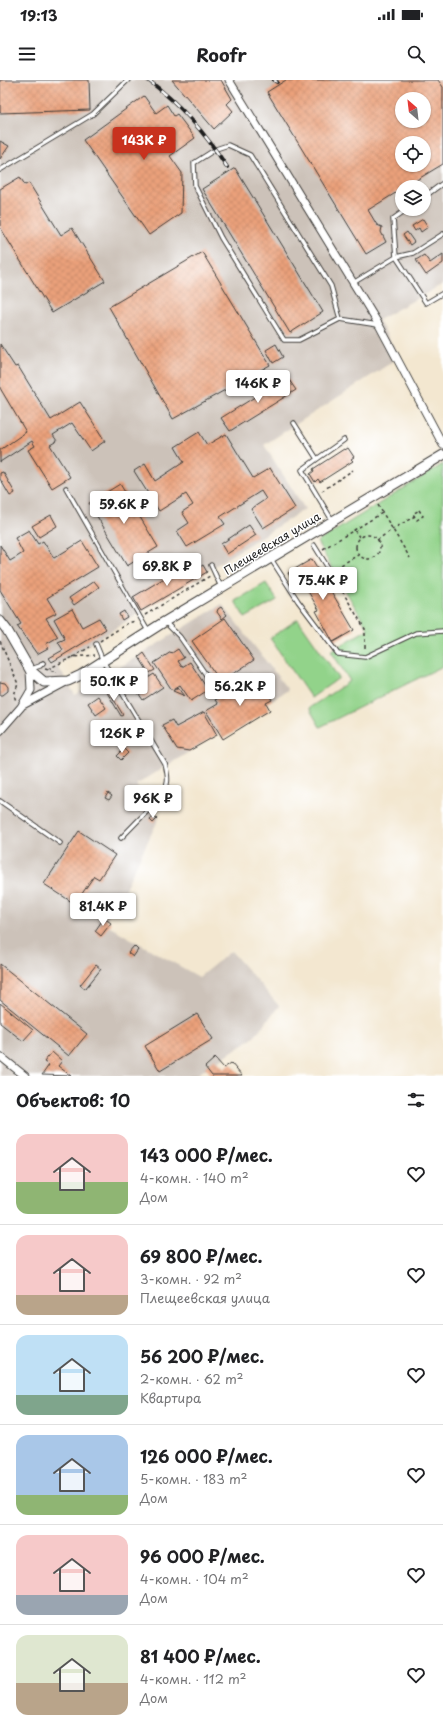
<!DOCTYPE html>
<html lang="ru">
<meta charset="utf-8">
<style>
body{margin:0;font-family:"Playpen Sans",sans-serif;background:#f2f2f2;color:#202124;height:100vh;display:flex;flex-direction:column;font-size:15px;white-space:nowrap}
*{box-sizing:border-box;margin:0}
p{font-size:13px;color:#757577}
.icon{flex:none;width:22px;height:22px;fill:none;stroke:currentColor;stroke-width:2;stroke-linecap:round;stroke-linejoin:round}
.map{position:relative;height:996px;overflow:hidden}
.drawer{display:flex;flex-direction:column;background:#fff;flex:1}
.drawer>*{flex:none}
.needle{width:26px;rotate:332deg}
.buttons{position:absolute;left:395px;top:12px;display:grid;gap:8px}
.buttons a{display:grid;place-items:center;width:36px;height:36px;border-radius:50%;background:#fff;box-shadow:0 1px 3px #0004;font-size:20px}
.price{position:absolute;translate:-50% -34px;padding:0 9px;border-radius:4px;background:#fff;color:#222;font-size:13px;line-height:26px;filter:drop-shadow(0 1px 2px #0008)}
.price::after{content:'';position:absolute;left:50%;top:24px;width:12px;height:9px;margin-left:-6px;background:inherit;clip-path:polygon(0 0,100% 0,50% 100%)}
.price.current{background:#c8321e;color:#fff}
ul{padding:0;list-style:none}
li{display:flex;align-items:center;gap:12px;height:100px;padding:0 16px}
li+li{border-top:1px solid #e0e0e0}
li span{display:grid;place-items:center;flex:none;width:112px;height:80px;border-radius:12px;color:#555}
li>.icon{margin-inline-start:auto}
span .icon{width:48px;height:48px;fill:#fffc;stroke-width:1}
li b{font-size:17px}
h2{display:flex;justify-content:space-between;align-items:center;height:48px;padding:0 16px;font-size:17px}
.status{display:flex;justify-content:space-between;align-items:center;height:28px;padding:0 20px;background:#fff;direction:ltr}
.status svg{height:11px;fill:currentColor}
header{display:flex;justify-content:space-between;align-items:center;height:52px;padding:0 16px;background:#fff;font-size:18px;font-weight:700}
.map>svg:first-child{display:block}
</style>
<div class="status"><b>19:13</b><svg viewBox="0 0 49 12"><path d="M0 12V9h3v3zM5 12V6h3v6zM10 12V3h3v9zM15 12V0h3v12zM26 1h20v11H26zM47 4h2v5h-2z"/></svg></div>
<header><svg class="icon" aria-label="menu" viewBox="0 0 24 24"><path d="M4 6h16M4 12h16M4 18h16"/></svg>Roofr<svg class="icon" aria-label="search" viewBox="0 0 24 24"><circle cx="10" cy="10" r="6"/><path d="M15 15l6 6"/></svg></header>
<div class="map">
<svg width="443" height="996" viewBox="0 0 443 996">
<defs>
<pattern id="building-cross-hatch" width="8" height="8" patternUnits="userSpaceOnUse"><rect width="8" height="8" fill="#eaa07a"/><path d="M0 0l8 8M0 8l8-8" fill="none" stroke="#c88969"/></pattern>
</defs>
<rect width="100%" height="100%" fill="#fff"/>
<filter id="ink" filterUnits="userSpaceOnUse"><feTurbulence type="fractalNoise" baseFrequency=".025" numOctaves="2"/><feDisplacementMap in="SourceGraphic" scale="8" xChannelSelector="R" yChannelSelector="G"/><feConvolveMatrix kernelMatrix="1 2 1 2 8 2 1 2 1" color-interpolation-filters="sRGB"/></filter>
<filter id="wash" filterUnits="userSpaceOnUse"><feTurbulence type="fractalNoise" baseFrequency=".012" numOctaves="4" result="noise"/><feDisplacementMap in="SourceGraphic" scale="16" xChannelSelector="R" yChannelSelector="G"/><feGaussianBlur stdDeviation="0.9" result="paint"/><feColorMatrix in="noise" values="0 0 0 0 0 0 0 0 0 0 0 0 0 0 0 0 0 1.4 0 .05"/><feComposite in="paint" operator="in"/></filter>
<g filter="url(#wash)">
<rect width="100%" height="100%" fill="#f3e7d0"/>
<path fill="#ccc2b9" fill-rule="evenodd" d="M0 0H443V204L378 240 400 277 264 365 305 429 57 585 75 615 222 524 288 610 136 705 159 738 117 825 103 843 199 897 231 871 279 926 254 957 195 996H0ZM402 19H424V41H402ZM402 63H424V85H402ZM402 107H424V129H402Z"/>
<path fill="#92d38a" stroke="#577853" d="M443 384V586L320 647 309 628 350 601 331 571 368 549 317 462Z
M266 503 277 520 245 538 235 521Z
M298 539 339 598 311 618 270 558Z"/>
<g id="blocks">
<path fill="url(#building-cross-hatch)" fill-rule="evenodd" d="M0 0H89L90 30 0 33Z
M172 0H221L232 19 227 24 233 31 214 49Z
M286 0H438L443 7V84L405 107H402V109L368 130 377 145 382 147 381 152 386 162 366 174 267 12ZM402 19H424V41H402ZM402 63H424V85H402Z
M144 16 156 33 167 25 174 36 177 34 195 58 170 76 182 93 181 133 149 155 83 60Z
M0 61 9 66 0 79Z
M235 88 323 232 290 253 202 109Z
M20 97 25 105 29 103 61 155 72 148 105 201 52 233 0 147V109Z
M423 139 428 147 421 152 419 148 415 151 412 146Z
M407 152 414 162 410 165 403 155Z
M202 172 270 285 173 339 109 227Z
M443 174V183L426 195 416 180 424 175 430 183Z
M0 264 15 287 18 286 51 340 80 322 105 361 91 371 72 343 53 355 57 361 50 365 70 397 52 408 28 370 35 366 32 361 0 382V370L26 352 0 308Z
M276 264 283 277 273 283 266 270Z
M287 297 296 310 230 351 221 338Z
M199 352 207 365 226 354 253 398 270 388 295 428 263 448 251 429 266 419 261 411 220 437 225 444 187 467 177 451 189 443 182 432 193 425 186 414 159 431 134 391 145 384 155 401 184 382 175 367Z
M348 368 354 377 351 379 353 381 320 402 318 399 315 402 310 394 314 391 313 389 344 369 345 370Z
M3 392 15 413 10 416 0 399V393Z
M120 404 158 467 127 486 89 423Z
M51 435 57 446 39 457 32 446Z
M249 445 256 455 227 474 221 464Z
M29 450 38 464 43 461 54 478 82 461 98 487 47 518 56 533 46 538 58 557 46 564 48 568 37 574 17 546 21 544 0 510V465L10 481 23 473 15 458Z
M312 479 354 550 333 562 316 531 319 530 299 496 292 500 288 493Z
M203 485 207 492 141 531 133 517 183 487 187 494Z
M94 501 99 507 74 525 69 518Z
M221 527 227 535 222 539 217 532 218 529Z
M72 529 82 547 99 538 106 549 52 582 49 578 63 570 58 562 65 559 54 539Z
M124 531 127 537 122 540 119 534Z
M225 538 254 580 221 602 192 561Z
M178 569 184 578 178 581 182 587 190 582 208 610 191 621 180 605 172 610 154 583 171 572 172 573Z
M144 573 155 590 149 593 139 577Z
M154 594 163 607 143 620 134 607Z
M259 598 272 620 266 623 270 630 223 659 206 631 218 624 215 620 250 599 252 602Z
M0 602 5 603 8 607V611L3 615H0Z
M178 607 185 616 173 611Z
M107 608 123 635 121 636 105 609Z
M98 616 106 628 96 635 88 623Z
M204 632 217 655 189 671 177 669 162 645 172 640 176 647Z
M124 669 128 673 121 680 117 676Z
M108 713 112 716 109 720 105 718Z
M153 736 157 739 153 743 150 740Z
M79 751 115 775 99 799 94 796 75 824 44 804Z
M104 838 111 843 101 856 95 851Z
M134 866 138 870 133 877 128 873Z
M0 884 87 954 69 976 0 920Z
M96 885 101 889 85 909 80 905Z
M0 923 33 950 23 961 0 943Z
M197 934 213 959 160 991 145 966Z
M52 972 62 981 58 986 71 996 42 995 49 985 44 982Z
M215 978 224 988 231 983 242 996H212L205 987Z"/>
</g>
</g>
<g filter="url(#ink)">
<use href="#blocks" fill-opacity="0" stroke="#3c3a37" stroke-width="1"/>
<g fill="none" stroke-linecap="round" stroke-linejoin="round">
<g stroke="#3c3a37" stroke-width="5.5">
<path id="service" d="M0 90 93 34 128 0
M424 117 443 103
M407 129 393 139 396 177 426 223 443 213
M353 203 396 177 413 173 443 154
M340 239 331 206 250 75 228 65 216 69 194 83 195 106 221 158 284 260H299L340 239 378 245
M294 343 317 379 302 390 332 440
M317 379 344 360
M66 408 148 551
M314 465 330 491
M271 479 298 521 338 574 365 577 416 553 443 551
M211 485 221 507
M165 542 180 557 215 608
M96 564 103 581 165 684C169 699 169 705 160 718L121 758
M31 589 40 586 43 583
M0 721 60 763"/>
</g>
<g stroke="#3c3a37" stroke-width="9">
<path id="minor" d="M229 0 379 245 443 365
M23 625 66 602
M0 651 21 627 31 610 30 590
M0 976 25 996"/>
</g>
<g stroke="#3c3a37" stroke-width="11">
<path id="tertiary" d="M0 541 7 550 30 590 44 602 68 601 81 595 164 542 443 375"/>
</g>
<path stroke="#3c3a37" stroke-width="1.5" stroke-dasharray="3 3" stroke-linecap="butt" d="M322 411 353 390
M378 425 410 478
M419 430 423 436 417 440 413 434Z
M354 450 360 458
M356 467a12 12 0 1 1 24 0a12 12 0 1 1-24 0Z
M377 460 393 449 415 436
M323 469 382 433
M336 488 358 475
M333 496 365 549V571
M145 535 210 496
M0 561 18 604 14 615 16 621
M100 561 128 543 135 541
M73 577 90 567
M45 589 57 592
M48 589 73 577 95 575"/>
<use href="#service" stroke="#fff" stroke-width="3.5"/>
<use href="#minor" stroke="#fff" stroke-width="7"/>
<use href="#tertiary" stroke="#fff" stroke-width="9"/>
<g stroke="#1c1c1c" stroke-width="4">
<path id="rail" d="M148 0C180 24 206 54 227 87
M274 0 277 2"/>
</g>
<use href="#rail" stroke="#fff" stroke-width="2.5" stroke-dasharray="8" stroke-linecap="butt"/>
</g>
</g>
<g text-anchor="middle" dominant-baseline="central" stroke-width="3" stroke-linejoin="round" paint-order="stroke">
<g font-size="11" fill="#1c1c1c" stroke="#fff">
<text transform="translate(272 463) rotate(-31)">Плещеевская улица</text>
</g>
</g>
</svg>
<div class="buttons">
<a><svg class="needle" viewBox="-14 -14 28 28"><path d="M0-13l5 13h-10z" fill="#e53935"/><path d="M0 13l5-13h-10z" fill="#757577"/></svg></a>
<a><svg class="icon" aria-label="locate" viewBox="0 0 24 24"><circle cx="12" cy="12" r="6"/><path d="M12 2v4M12 18v4M2 12h4M18 12h4"/></svg></a>
<a><svg class="icon" aria-label="layers" viewBox="0 0 24 24"><path d="M12 4l9 5-9 5-9-5zM3 14l9 5 9-5"/></svg></a>
</div>
<b class="price current" style="left:144px;top:81px">143K ₽</b>
<b class="price" style="left:258px;top:324px">146K ₽</b>
<b class="price" style="left:124px;top:445px">59.6K ₽</b>
<b class="price" style="left:167px;top:507px">69.8K ₽</b>
<b class="price" style="left:323px;top:521px">75.4K ₽</b>
<b class="price" style="left:114px;top:622px">50.1K ₽</b>
<b class="price" style="left:240px;top:627px">56.2K ₽</b>
<b class="price" style="left:122px;top:674px">126K ₽</b>
<b class="price" style="left:153px;top:739px">96K ₽</b>
<b class="price" style="left:103px;top:847px">81.4K ₽</b>
</div>
<section class="drawer">
<h2>Объектов: 10<svg class="icon" aria-label="filters" viewBox="0 0 24 24"><path d="M4 7h16M4 17h16"/><circle cx="9" cy="7" r="2"/><circle cx="15" cy="17" r="2"/></svg></h2>
<ul>
<li><span style="background:linear-gradient(#f6c9c9 60%,#8fb573 0)"><svg class="icon" aria-label="home" viewBox="0 0 24 24"><path d="M3 11l9-7 9 7M6 9v11h12V9"/></svg></span><div><b>143 000 ₽/мес.</b><p>4-комн. · 140 m²</p><p>Дом</p></div><svg class="icon" aria-label="heart" viewBox="0 0 24 24"><path d="M12 20l-8-8c-3-5 5-10 8-4 3-6 11-1 8 4z"/></svg></li>
<li><span style="background:linear-gradient(#f6c9c9 75%,#b9a48a 0)"><svg class="icon" aria-label="home" viewBox="0 0 24 24"><path d="M3 11l9-7 9 7M6 9v11h12V9"/></svg></span><div><b>69 800 ₽/мес.</b><p>3-комн. · 92 m²</p><p>Плещеевская улица</p></div><svg class="icon" aria-label="heart" viewBox="0 0 24 24"><path d="M12 20l-8-8c-3-5 5-10 8-4 3-6 11-1 8 4z"/></svg></li>
<li><span style="background:linear-gradient(#bfe0f5 75%,#7fa58c 0)"><svg class="icon" aria-label="home" viewBox="0 0 24 24"><path d="M3 11l9-7 9 7M6 9v11h12V9"/></svg></span><div><b>56 200 ₽/мес.</b><p>2-комн. · 62 m²</p><p>Квартира</p></div><svg class="icon" aria-label="heart" viewBox="0 0 24 24"><path d="M12 20l-8-8c-3-5 5-10 8-4 3-6 11-1 8 4z"/></svg></li>
<li><span style="background:linear-gradient(#a9c7e8 75%,#8fb573 0)"><svg class="icon" aria-label="home" viewBox="0 0 24 24"><path d="M3 11l9-7 9 7M6 9v11h12V9"/></svg></span><div><b>126 000 ₽/мес.</b><p>5-комн. · 183 m²</p><p>Дом</p></div><svg class="icon" aria-label="heart" viewBox="0 0 24 24"><path d="M12 20l-8-8c-3-5 5-10 8-4 3-6 11-1 8 4z"/></svg></li>
<li><span style="background:linear-gradient(#f6c9c9 75%,#9aa5b1 0)"><svg class="icon" aria-label="home" viewBox="0 0 24 24"><path d="M3 11l9-7 9 7M6 9v11h12V9"/></svg></span><div><b>96 000 ₽/мес.</b><p>4-комн. · 104 m²</p><p>Дом</p></div><svg class="icon" aria-label="heart" viewBox="0 0 24 24"><path d="M12 20l-8-8c-3-5 5-10 8-4 3-6 11-1 8 4z"/></svg></li>
<li><span style="background:linear-gradient(#dfe7d0 60%,#b9a48a 0)"><svg class="icon" aria-label="home" viewBox="0 0 24 24"><path d="M3 11l9-7 9 7M6 9v11h12V9"/></svg></span><div><b>81 400 ₽/мес.</b><p>4-комн. · 112 m²</p><p>Дом</p></div><svg class="icon" aria-label="heart" viewBox="0 0 24 24"><path d="M12 20l-8-8c-3-5 5-10 8-4 3-6 11-1 8 4z"/></svg></li>
</ul>
</section>
